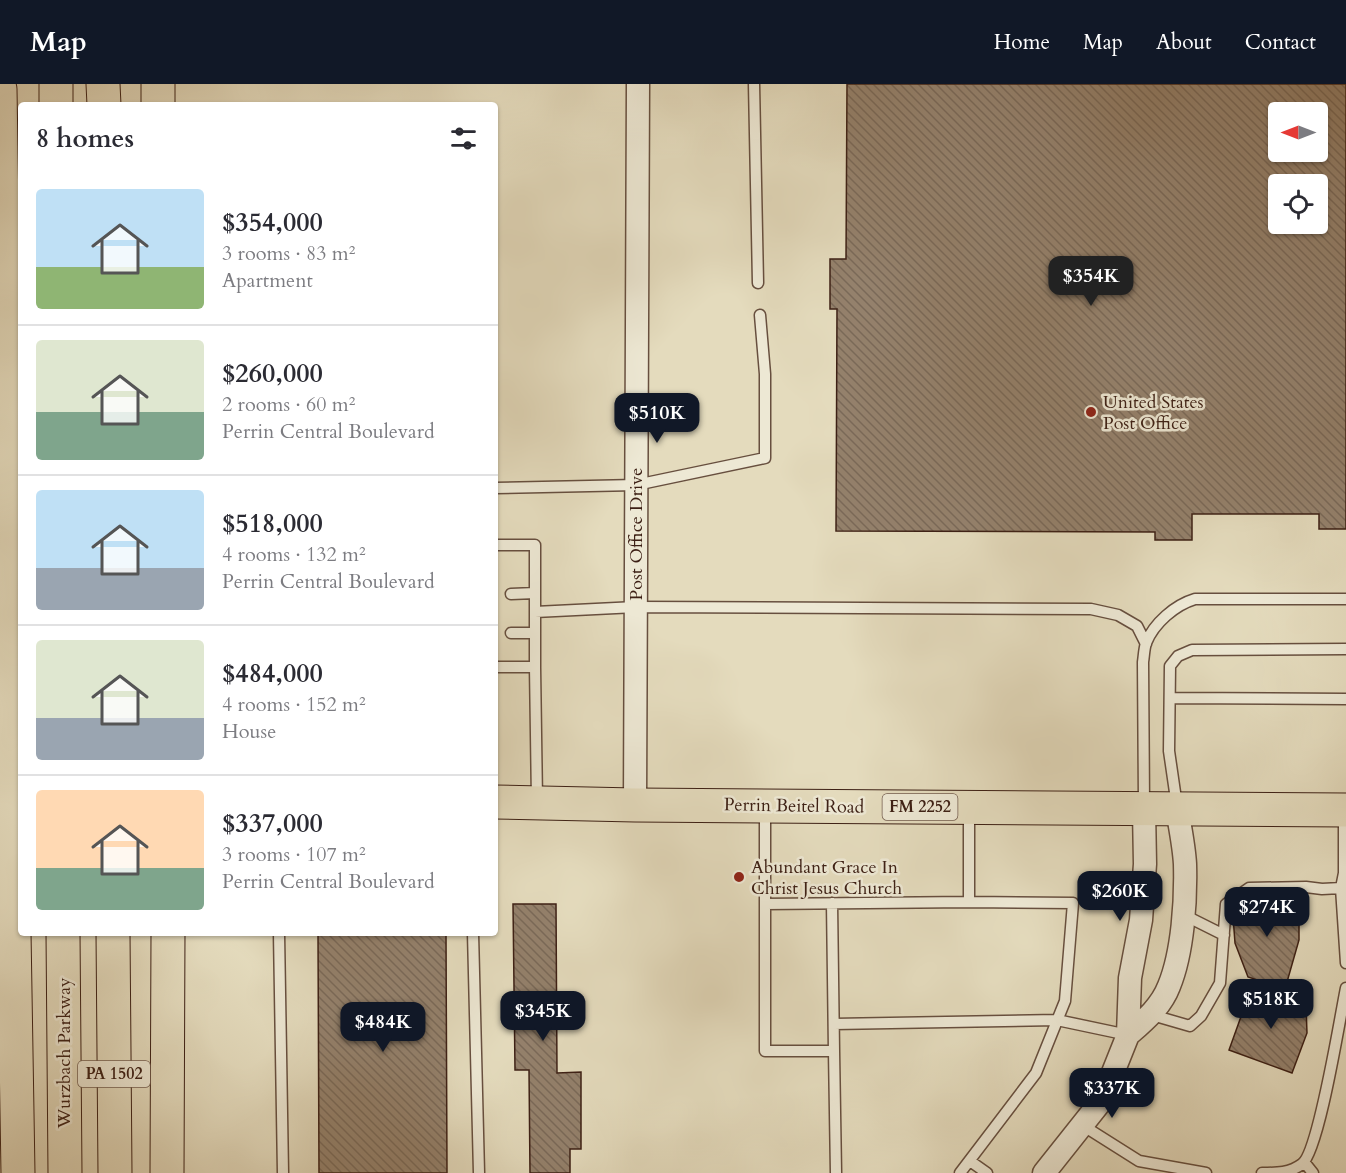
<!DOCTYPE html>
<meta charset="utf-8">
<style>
body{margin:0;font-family:Cardo,serif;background:#f2f2f3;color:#2b2b33;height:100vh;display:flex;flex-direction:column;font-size:22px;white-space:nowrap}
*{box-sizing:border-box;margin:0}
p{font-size:20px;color:#7c7c81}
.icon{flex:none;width:33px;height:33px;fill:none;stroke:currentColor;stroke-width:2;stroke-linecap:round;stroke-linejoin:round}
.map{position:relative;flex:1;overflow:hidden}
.panel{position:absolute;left:18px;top:18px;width:480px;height:834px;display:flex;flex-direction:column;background:#fff;border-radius:6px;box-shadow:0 2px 4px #0004}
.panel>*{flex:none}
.needle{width:39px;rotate:270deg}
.tools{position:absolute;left:1268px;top:18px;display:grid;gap:12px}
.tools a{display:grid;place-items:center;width:60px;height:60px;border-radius:6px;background:#fff;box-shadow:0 2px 4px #0004;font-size:30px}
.price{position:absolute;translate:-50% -51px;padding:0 14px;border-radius:12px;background:#111827;color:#fff;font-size:20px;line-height:39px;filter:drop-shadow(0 2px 3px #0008)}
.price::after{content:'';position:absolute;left:50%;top:36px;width:18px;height:14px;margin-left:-9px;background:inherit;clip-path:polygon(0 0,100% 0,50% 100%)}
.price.current{background:#222;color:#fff}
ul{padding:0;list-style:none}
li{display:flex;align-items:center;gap:18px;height:150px;padding:0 18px}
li+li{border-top:2px solid #e1e1e2}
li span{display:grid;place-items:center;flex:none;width:168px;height:120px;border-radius:6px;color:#555}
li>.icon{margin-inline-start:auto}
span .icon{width:72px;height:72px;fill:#fffc;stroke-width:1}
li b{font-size:26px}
h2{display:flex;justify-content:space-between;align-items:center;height:72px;padding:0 18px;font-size:26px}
header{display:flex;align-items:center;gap:36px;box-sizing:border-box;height:84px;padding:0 30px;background:#111827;color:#fff}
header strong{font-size:28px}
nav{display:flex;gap:33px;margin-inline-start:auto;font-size:21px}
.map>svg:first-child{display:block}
</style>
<header>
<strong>Map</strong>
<nav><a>Home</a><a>Map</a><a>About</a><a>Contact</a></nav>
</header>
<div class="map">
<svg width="1346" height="1089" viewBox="0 0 1346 1089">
<defs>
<pattern id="building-back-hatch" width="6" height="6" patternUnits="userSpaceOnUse" patternTransform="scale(1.5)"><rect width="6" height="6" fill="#94816c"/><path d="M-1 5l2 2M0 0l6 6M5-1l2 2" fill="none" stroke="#7a6958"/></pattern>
</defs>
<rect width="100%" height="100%" fill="#e4dbbd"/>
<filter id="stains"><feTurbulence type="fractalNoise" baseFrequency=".00333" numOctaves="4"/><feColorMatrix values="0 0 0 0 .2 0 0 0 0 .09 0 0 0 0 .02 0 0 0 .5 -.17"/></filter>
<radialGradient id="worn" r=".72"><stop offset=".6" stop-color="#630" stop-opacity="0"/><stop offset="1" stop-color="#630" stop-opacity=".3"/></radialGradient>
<path fill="url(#building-back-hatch)" stroke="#3d2015" stroke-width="1.5" fill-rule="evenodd" d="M847 0H1346V445H1319V430H1192V456H1155V448L836 447 837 225H830V175H846ZM1278 28H1317V68H1278ZM1278 100H1317V140H1278Z
M1284 812 1299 831V856L1285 905 1248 893 1235 859 1233 832 1244 813Z
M513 820H556L557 989 581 988V1065H570V1089H530L529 986H515Z
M318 849H446L447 1089H319Z
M1252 902 1306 922 1307 949 1292 989 1229 966Z"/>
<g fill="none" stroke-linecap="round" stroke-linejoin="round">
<g stroke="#674f3f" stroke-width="13">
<path id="lane" d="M754 0 758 199
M495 404 636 401 765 374V290L760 231
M495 461H535V528
M511 510 535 509
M511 549H535
M495 583H535L537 717
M535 583V528L636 523 1091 525 1118 531 1137 542 1146 560
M1170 614 1346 615
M1144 720 1143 578C1144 572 1144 565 1146 559 1154 539 1175 521 1195 515H1346
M1177 722 1169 667 1170 582 1178 572 1192 566 1346 565
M765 725V967H834L836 1089
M1346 805 1341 804 1346 879
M832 819 834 967
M765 820 969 818
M1184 831 1224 851
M279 849 283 1089
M473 849 479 1089
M1152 931 1190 942 1201 932 1220 899 1226 820 1249 804 1306 803 1322 805 1341 804 1344 789V730
M834 940 1057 936 1128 951
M1082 1041 1139 1077 1206 1089
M970 1077 987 1089
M1305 1079 1313 1089
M960 1089 1036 989 1065 917 1073 819 969 818V726
M1262 1089C1277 1089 1290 1089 1302 1080 1319 1067 1340 933 1346 904"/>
</g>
<g stroke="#674f3f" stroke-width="25">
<path id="street" d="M635 721 638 0
M1128 951C1144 937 1161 923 1169 902 1183 868 1186 816 1185 780 1184 762 1180 743 1177 725
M1044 1089 1102 1016 1128 951 1130 894 1141 836 1145 780 1144 726"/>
</g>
<g stroke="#3d2015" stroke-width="35">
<path id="primary" d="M495 718 635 721 1346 726"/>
</g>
<g stroke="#3d2015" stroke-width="35">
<path id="highway" d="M56 0V21
M103 0 104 21
M158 0V21
M0 5 18 1089
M63 849 65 1089
M113 849 115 1089
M167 1089 168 849"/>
</g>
<use href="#lane" stroke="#ede8d4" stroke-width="10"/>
<use href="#street" stroke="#ede8d4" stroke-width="22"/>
<use href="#primary" stroke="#e4dbbd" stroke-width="33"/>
<use href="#highway" stroke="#e4dbbd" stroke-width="33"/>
</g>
<g fill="#8f2418" stroke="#ede8d4" stroke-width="2">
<circle cx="1091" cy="328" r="6"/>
<circle cx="739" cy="793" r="6"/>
</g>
<g text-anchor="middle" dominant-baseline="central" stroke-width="5" stroke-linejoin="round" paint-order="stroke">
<g fill="#ede8d4" stroke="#725c4e" stroke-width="1.5">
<rect x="882.5" y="710" width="75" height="26" rx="4.5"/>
<rect x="78" y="977" width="72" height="26" rx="4.5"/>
</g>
<g font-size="16" font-weight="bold" fill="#3d2015">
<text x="920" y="723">FM 2252</text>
<text x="114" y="990">PA 1502</text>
</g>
<g font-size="18" fill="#3d2015" stroke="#ede8d4" text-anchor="start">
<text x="1103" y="318">United States<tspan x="1103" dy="21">Post Office</tspan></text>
<text x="751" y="783">Abundant Grace In<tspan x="751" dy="21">Christ Jesus Church</tspan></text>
</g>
<g font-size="18" fill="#3d2015" stroke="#ede8d4">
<text transform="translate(636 450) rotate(-90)">Post Office Drive</text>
<text transform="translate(794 722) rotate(1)">Perrin Beitel Road</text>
<text transform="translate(64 969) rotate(-90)">Wurzbach Parkway</text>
</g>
</g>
<rect width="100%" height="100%" filter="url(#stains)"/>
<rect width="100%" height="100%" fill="url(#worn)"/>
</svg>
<div class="tools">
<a><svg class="needle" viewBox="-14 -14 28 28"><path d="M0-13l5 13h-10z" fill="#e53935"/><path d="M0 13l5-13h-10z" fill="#7c7c81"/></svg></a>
<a><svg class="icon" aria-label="locate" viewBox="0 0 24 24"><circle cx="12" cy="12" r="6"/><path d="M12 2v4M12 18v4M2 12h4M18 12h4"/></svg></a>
</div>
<b class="price current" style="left:1091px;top:223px">$354K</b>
<b class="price" style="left:657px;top:360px">$510K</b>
<b class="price" style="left:1120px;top:838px">$260K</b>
<b class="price" style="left:1267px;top:854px">$274K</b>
<b class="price" style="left:1271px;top:946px">$518K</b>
<b class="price" style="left:543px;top:958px">$345K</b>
<b class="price" style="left:383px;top:969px">$484K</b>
<b class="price" style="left:1112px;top:1035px">$337K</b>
<section class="panel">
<h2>8 homes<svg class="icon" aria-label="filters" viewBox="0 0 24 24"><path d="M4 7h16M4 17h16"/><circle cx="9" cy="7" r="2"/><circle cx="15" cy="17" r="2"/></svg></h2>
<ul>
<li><span style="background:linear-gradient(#bfe0f5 65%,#8fb573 0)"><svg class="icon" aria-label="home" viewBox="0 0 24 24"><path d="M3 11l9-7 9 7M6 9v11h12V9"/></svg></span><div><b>$354,000</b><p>3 rooms · 83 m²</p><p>Apartment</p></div></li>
<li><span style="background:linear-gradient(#dfe7d0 60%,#7fa58c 0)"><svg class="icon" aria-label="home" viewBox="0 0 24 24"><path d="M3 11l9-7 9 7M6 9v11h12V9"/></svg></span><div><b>$260,000</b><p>2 rooms · 60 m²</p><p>Perrin Central Boulevard</p></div></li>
<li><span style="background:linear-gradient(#bfe0f5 65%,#9aa5b1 0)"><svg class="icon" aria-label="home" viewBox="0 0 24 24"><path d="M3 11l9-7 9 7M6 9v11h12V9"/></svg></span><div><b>$518,000</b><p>4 rooms · 132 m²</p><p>Perrin Central Boulevard</p></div></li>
<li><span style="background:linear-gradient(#dfe7d0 65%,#9aa5b1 0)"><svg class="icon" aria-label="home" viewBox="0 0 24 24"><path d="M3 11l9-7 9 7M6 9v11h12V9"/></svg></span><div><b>$484,000</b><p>4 rooms · 152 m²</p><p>House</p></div></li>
<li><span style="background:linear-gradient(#ffd9b3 65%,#7fa58c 0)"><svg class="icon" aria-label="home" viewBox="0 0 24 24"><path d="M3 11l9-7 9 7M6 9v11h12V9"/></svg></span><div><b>$337,000</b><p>3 rooms · 107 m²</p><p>Perrin Central Boulevard</p></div></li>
</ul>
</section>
</div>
